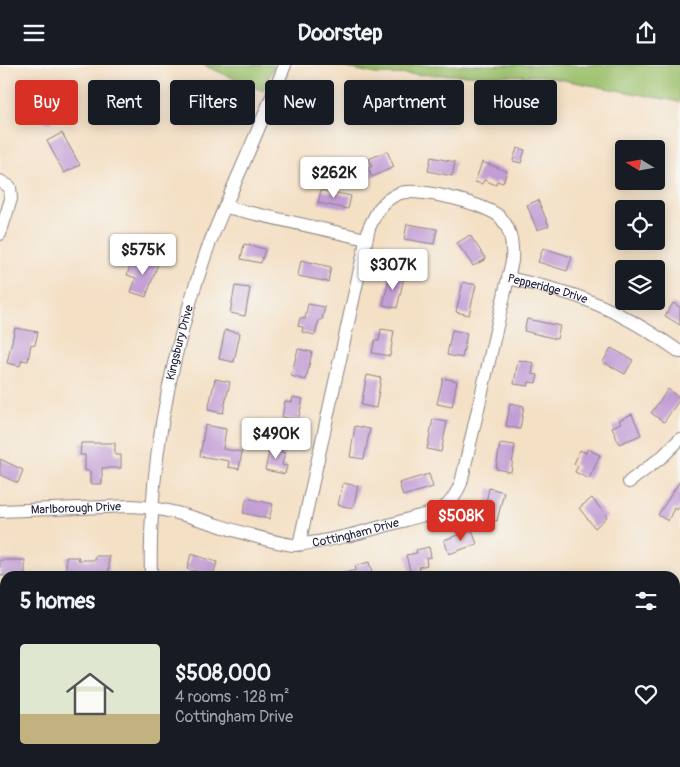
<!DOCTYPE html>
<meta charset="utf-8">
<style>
body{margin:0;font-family:Pangolin,sans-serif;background:#20242c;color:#f1f3f6;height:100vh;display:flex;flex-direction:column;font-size:19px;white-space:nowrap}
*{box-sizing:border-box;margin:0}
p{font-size:16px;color:#9ea1a6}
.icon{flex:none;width:28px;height:28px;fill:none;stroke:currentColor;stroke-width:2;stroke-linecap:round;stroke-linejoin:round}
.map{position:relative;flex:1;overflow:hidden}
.sheet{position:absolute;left:0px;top:506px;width:680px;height:196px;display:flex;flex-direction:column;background:#171b24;border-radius:15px 15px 0 0;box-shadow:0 2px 12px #0003}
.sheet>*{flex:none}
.banner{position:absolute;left:15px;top:15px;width:650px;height:45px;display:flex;gap:10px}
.needle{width:32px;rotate:281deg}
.fabs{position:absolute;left:615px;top:75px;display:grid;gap:10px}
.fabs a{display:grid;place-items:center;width:50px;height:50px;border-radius:5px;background:#171b24;box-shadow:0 2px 12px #0003;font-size:25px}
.price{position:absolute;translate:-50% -42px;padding:0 11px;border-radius:5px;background:#fff;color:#222;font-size:16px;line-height:32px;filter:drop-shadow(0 1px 2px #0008)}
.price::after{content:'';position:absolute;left:50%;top:30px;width:15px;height:11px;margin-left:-8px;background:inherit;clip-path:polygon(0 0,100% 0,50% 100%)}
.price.current{background:#d93025;color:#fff}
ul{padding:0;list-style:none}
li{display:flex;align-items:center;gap:15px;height:125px;padding:0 20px}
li+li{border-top:1px solid #363941}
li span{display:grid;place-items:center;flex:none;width:140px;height:100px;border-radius:5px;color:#555}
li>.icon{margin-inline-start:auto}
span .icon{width:60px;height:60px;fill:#fffc;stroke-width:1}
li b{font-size:21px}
h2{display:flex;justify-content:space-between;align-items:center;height:60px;padding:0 20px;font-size:21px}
.pill{padding:0 18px;border-radius:5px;background:#171b24;box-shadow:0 2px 12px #0003;font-size:18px;line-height:45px}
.pill.current{background:#d93025;color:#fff}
header{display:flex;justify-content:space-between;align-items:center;height:65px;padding:0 20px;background:#171b24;font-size:22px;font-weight:700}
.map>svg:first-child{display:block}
</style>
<header><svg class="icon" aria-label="menu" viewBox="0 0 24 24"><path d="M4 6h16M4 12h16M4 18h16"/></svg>Doorstep<svg class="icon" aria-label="share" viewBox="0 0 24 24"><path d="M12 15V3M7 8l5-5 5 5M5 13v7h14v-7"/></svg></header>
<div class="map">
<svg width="680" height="702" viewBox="0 0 680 702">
<rect width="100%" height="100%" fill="#f6f6f2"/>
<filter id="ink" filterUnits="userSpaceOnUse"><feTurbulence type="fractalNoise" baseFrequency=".02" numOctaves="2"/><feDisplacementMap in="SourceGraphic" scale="10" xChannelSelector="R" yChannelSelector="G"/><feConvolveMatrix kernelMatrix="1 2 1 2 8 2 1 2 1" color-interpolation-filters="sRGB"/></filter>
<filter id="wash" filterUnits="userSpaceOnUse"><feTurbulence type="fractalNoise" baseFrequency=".0096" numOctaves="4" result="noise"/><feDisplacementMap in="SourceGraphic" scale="20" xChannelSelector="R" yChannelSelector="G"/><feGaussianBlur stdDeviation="1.12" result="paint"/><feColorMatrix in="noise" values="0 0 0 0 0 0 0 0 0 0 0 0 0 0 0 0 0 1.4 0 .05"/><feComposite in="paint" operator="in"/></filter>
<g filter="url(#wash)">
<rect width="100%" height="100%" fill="#f4e0c5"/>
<path fill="#9bc06b" stroke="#5e7153" d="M203 0H274L263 26Z
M333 0H680V37L542 11 376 9Z"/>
<g id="blocks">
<path fill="#c39dd5" d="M42 42 54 44 51 58 40 56Z
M62 68 80 100 64 108 47 76Z
M517 83 525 85 521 98 513 96Z
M387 86 394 102 372 112 368 103 372 101 369 94Z
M431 92 455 97 452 111 428 106Z
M482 97 507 106 503 118 497 116 496 120 484 115 482 119 475 117Z
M321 125 351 131 348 144 318 138Z
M538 135 549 161 537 165 527 140Z
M407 159 437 164 434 179 404 174Z
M470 170 486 194 473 201 457 178Z
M244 179 265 184 261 198 241 194Z
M543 183 572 192 567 206 538 197Z
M139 192 158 199 146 232 131 227 136 213 127 210 130 201 135 202Z
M301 195 331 202 328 217 298 211Z
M390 210 404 213 397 243 383 240Z
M463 217 476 220 469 250 456 247Z
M235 221 250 223 245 251 230 248Z
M673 238 680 242V260L665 251Z
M308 239 325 242 322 255H319L315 270 302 267 303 262 298 261 300 253 305 254Z
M527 254 560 261 557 274 524 266Z
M15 263 38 267 35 280 31 279 28 296 22 295 20 301 7 298Z
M381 264 394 266 390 291 372 288 375 275 379 276Z
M225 265 240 268 234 297 219 294Z
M452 265 467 268 462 293 447 290Z
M611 283 633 295 625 309 603 297Z
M298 284 312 287 306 315 291 311Z
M518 295 534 298 532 309 538 310 536 318 529 317 528 321 514 319Z
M367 310 381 313 376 343 361 340Z
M443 313 457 316 452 342 437 339Z
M215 314 230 317 223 348 208 345Z
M668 324 680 334 664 357 651 348Z
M293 332 303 334 298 355 282 352 285 336 292 337Z
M510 338 524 341 520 364 506 361Z
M632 349 641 370 619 379 612 362 621 358 619 355Z
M433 354 447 357 441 387 427 384Z
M205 360 226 364 223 384 242 387 239 404 228 402 229 396 200 391Z
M355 361 370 364 364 394 350 392Z
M81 378H115V390H121V403H102V419H90V406H85V390H80Z
M271 378 283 381 281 387 285 388 282 400 287 401 285 409 265 405Z
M500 378 515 380 511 407 496 404Z
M587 384 600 390 589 414 575 407 578 401 574 399 580 385 586 388Z
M0 394 23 405 18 418 0 410Z
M429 409 433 422 403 431 399 418Z
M680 416V441L677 445 674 443 668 456 658 450Z
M343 418 358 421 353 443 338 440Z
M489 423 504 427 497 456 483 452Z
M247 433 273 439 269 454 243 448Z
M592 433 607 452 595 463 579 443Z
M472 465 477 479 449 489 444 475Z
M429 482 431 492 426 493 427 500 419 502 420 507 411 509 406 490 417 488 416 485Z
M191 489 217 497 213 511 187 504Z
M95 491H109V510L66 511V492H79L78 495H95Z
M0 495H25V510L0 511Z
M369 497 373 511H341V509L356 505 355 501Z"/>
</g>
</g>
<g filter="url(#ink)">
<use href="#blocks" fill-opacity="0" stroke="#8b8180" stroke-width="1"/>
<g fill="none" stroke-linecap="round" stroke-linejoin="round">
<g stroke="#8b8180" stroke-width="14">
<g id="minor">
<path d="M0 116 10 122 11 134 0 169"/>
<path d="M225 142 366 174"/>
<path id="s1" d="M508 213C525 217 543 221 560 226 604 238 643 261 680 287"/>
<path d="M629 417 663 391 680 374"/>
<path id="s2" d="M0 446 131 441C186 443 238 472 293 480 331 477 369 465 406 455 418 451 433 449 443 443 452 438 457 427 461 418L512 196C513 181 512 165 501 153 489 139 414 121 398 129 381 136 376 148 369 163L299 480"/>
<path id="s3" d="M151 511C148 401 170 292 206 188 214 165 225 142 235 118 252 79 269 39 285 0"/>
<path d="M675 613 680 612"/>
<path d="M176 698 178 702"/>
<path d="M156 702 157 698"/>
<path d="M273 702 288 698"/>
</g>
</g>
<use href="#minor" stroke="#fff" stroke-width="12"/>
</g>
</g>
<g text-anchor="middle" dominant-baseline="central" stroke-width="4" stroke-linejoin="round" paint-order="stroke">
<g font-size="12" fill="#22223b" stroke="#f6f6f2">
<text stroke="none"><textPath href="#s1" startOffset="41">Pepperidge Drive</textPath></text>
<text stroke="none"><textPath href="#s3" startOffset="236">Kingsbury Drive</textPath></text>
<text stroke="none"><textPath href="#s2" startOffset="76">Marlborough Drive</textPath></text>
<text stroke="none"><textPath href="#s2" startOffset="362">Cottingham Drive</textPath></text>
</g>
</g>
</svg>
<div class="fabs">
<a><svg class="needle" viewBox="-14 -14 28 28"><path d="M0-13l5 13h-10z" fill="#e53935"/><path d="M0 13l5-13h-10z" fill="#9ea1a6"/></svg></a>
<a><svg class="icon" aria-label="locate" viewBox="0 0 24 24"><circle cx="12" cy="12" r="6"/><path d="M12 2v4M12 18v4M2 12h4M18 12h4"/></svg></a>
<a><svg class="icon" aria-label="layers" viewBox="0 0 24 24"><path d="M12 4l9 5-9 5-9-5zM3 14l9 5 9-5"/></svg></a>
</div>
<b class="price" style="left:334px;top:134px">$262K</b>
<b class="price" style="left:143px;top:211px">$575K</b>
<b class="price" style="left:393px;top:226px">$307K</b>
<b class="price" style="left:276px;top:395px">$490K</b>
<b class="price current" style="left:461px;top:477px">$508K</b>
<div class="banner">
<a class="pill current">Buy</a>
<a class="pill">Rent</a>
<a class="pill">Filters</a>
<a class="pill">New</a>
<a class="pill">Apartment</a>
<a class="pill">House</a>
</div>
<section class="sheet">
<h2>5 homes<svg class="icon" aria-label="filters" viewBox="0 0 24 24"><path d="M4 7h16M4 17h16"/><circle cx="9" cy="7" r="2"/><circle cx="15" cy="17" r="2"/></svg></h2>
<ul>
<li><span style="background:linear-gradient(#dfe7d0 70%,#c2b280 0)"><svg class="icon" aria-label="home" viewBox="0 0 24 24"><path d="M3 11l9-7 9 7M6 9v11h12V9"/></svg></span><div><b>$508,000</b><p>4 rooms · 128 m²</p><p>Cottingham Drive</p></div><svg class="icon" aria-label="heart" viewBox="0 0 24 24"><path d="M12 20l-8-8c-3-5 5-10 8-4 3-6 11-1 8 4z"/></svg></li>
</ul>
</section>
</div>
